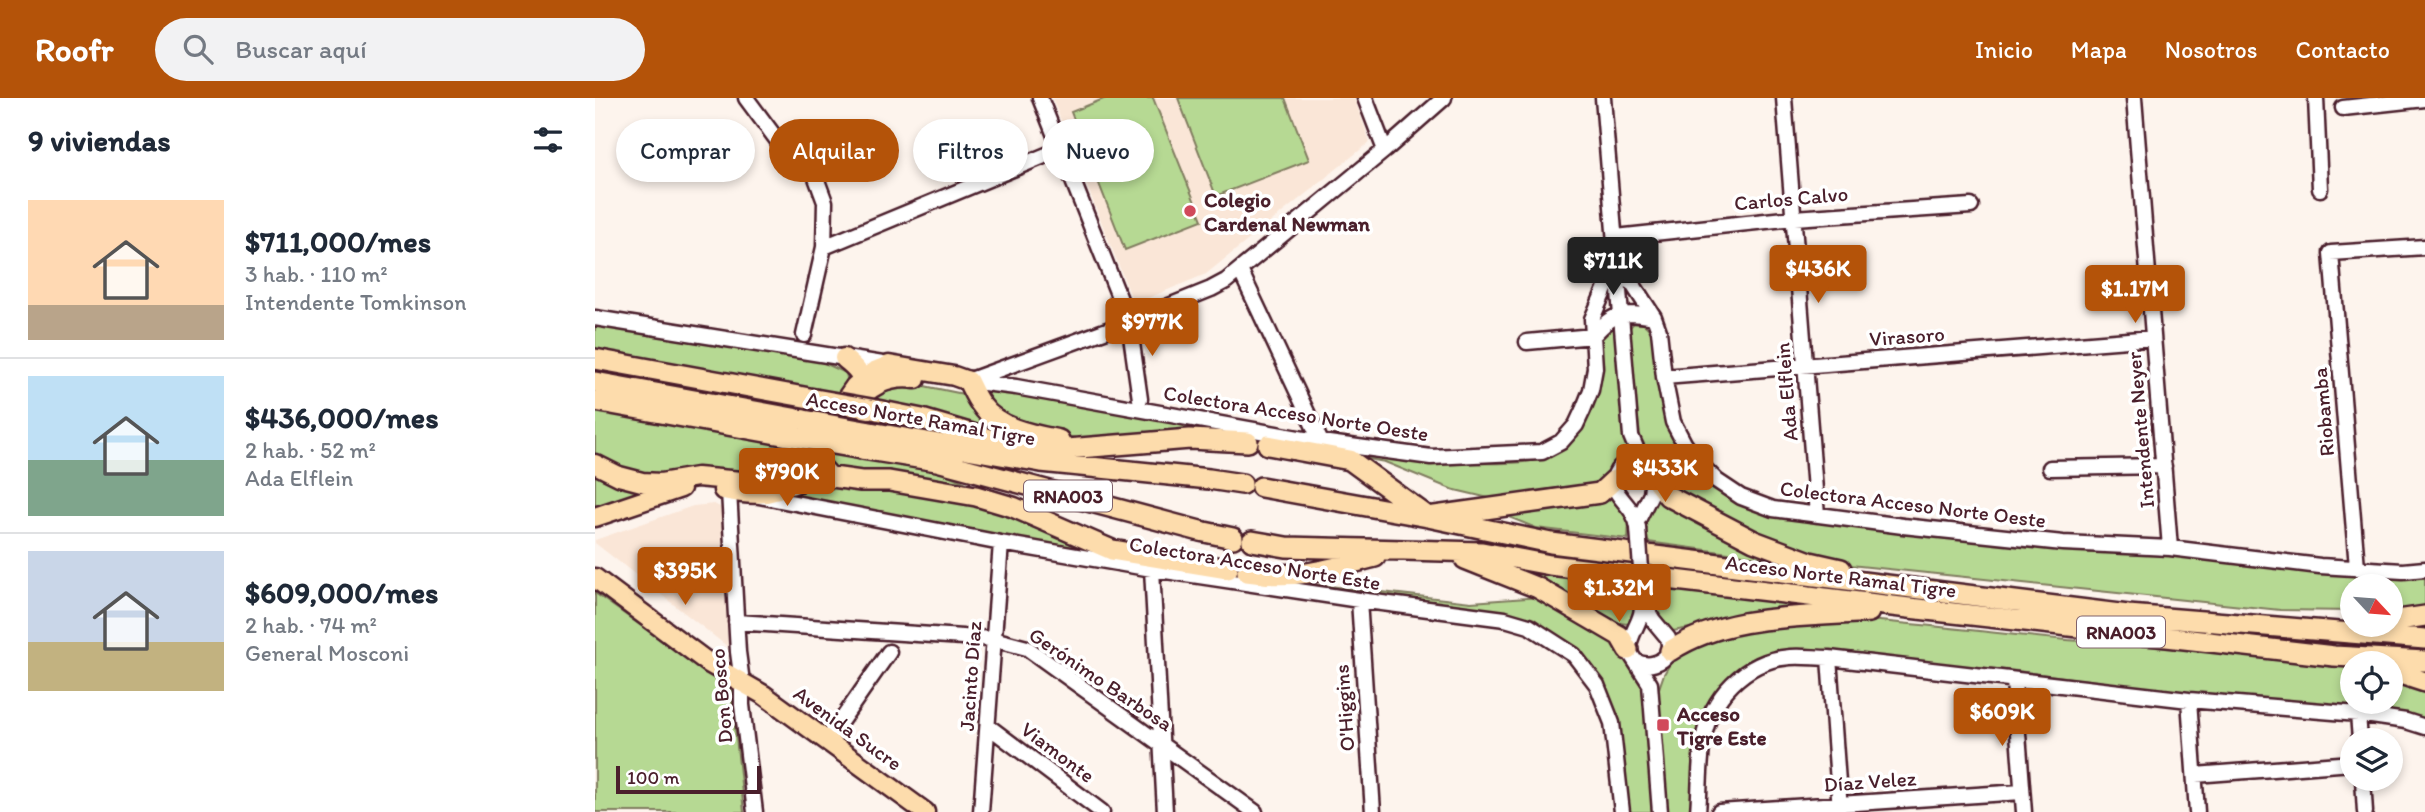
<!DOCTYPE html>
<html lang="es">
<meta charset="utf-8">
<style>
body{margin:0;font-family:Itim,sans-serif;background:#f2f2f3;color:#1f2937;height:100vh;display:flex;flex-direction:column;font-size:26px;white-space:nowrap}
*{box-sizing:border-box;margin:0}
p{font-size:23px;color:#747a83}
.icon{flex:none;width:38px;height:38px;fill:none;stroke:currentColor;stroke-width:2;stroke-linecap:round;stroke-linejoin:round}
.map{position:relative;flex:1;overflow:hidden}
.panel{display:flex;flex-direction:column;background:#fff;width:595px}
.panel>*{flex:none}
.guide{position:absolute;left:21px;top:21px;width:665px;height:63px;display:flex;gap:14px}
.needle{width:46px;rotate:116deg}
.controls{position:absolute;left:1745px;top:476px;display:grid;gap:14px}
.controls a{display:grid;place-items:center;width:63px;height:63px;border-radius:50%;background:#fff;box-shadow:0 4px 10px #0003;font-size:35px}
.scale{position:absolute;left:21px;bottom:18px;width:145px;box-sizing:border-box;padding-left:7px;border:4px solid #4a1f2b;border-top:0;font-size:19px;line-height:24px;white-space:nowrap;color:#4a1f2b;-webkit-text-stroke:5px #fff;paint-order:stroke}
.price{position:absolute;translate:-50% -60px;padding:0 16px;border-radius:7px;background:#b45309;color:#fff;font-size:23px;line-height:46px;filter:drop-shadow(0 2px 4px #0008)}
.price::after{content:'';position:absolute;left:50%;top:42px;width:21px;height:16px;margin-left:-10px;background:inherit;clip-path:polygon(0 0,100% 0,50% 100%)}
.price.on{background:#222;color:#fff}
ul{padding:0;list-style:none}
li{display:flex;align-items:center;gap:21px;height:175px;padding:0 28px}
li+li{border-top:2px solid #e0e1e3}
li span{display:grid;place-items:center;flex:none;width:196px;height:140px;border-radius:0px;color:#555}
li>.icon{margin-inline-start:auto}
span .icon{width:84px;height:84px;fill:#fffc;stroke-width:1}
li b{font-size:30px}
h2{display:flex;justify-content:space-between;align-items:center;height:84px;padding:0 28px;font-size:30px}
.tag{padding:0 24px;border-radius:32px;background:#fff;box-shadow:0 4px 10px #0003;font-size:24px;line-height:63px}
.tag.on{background:#b45309;color:#fff}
header{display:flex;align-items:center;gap:42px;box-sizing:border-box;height:98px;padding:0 35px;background:#b45309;color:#fff}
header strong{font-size:33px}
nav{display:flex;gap:38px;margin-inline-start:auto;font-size:24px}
.search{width:490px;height:63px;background:#f2f2f3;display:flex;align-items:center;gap:18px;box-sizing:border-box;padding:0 24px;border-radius:38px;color:#747a83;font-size:26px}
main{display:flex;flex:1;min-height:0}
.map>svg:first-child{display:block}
</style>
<header>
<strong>Roofr</strong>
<div class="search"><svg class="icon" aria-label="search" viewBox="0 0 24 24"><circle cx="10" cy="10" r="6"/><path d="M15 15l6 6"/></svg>Buscar aquí</div>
<nav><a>Inicio</a><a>Mapa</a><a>Nosotros</a><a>Contacto</a></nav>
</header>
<main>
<section class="panel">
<h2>9 viviendas<svg class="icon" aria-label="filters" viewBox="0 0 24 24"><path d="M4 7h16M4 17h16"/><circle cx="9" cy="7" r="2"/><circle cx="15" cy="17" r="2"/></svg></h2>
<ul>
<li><span style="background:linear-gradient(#ffd9b3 75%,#b9a48a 0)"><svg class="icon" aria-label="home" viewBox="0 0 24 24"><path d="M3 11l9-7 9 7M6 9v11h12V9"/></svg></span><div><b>$711,000/mes</b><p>3 hab. · 110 m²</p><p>Intendente Tomkinson</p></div></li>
<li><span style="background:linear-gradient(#bfe0f5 60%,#7fa58c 0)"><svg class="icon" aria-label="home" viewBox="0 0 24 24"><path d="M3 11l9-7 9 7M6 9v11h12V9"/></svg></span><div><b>$436,000/mes</b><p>2 hab. · 52 m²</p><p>Ada Elflein</p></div></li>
<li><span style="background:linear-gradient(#c9d6e8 65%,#c2b280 0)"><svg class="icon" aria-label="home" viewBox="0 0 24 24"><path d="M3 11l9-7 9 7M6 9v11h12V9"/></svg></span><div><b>$609,000/mes</b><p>2 hab. · 74 m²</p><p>General Mosconi</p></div></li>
</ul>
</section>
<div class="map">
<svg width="1830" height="714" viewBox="0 0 1830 714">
<rect width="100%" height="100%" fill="#fdf4ed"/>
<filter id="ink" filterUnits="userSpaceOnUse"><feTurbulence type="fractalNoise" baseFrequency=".0143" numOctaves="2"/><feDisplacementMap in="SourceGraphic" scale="14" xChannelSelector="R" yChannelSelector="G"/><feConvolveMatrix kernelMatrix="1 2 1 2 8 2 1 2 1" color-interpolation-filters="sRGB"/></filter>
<g filter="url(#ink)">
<path fill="#fae6d7" d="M457 0H759L775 44 611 176 539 206Z
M119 406 129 411 133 549 0 445V442L98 408Z"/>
<path fill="#b6d993" stroke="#807c5f" stroke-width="2" d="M511 0H558L607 122 530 152 476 14Z
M583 0H690L714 62 621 98Z
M1020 222 1033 341 1029 356 1008 387 898 401 856 391 790 364 635 336 502 343 463 337 415 325 387 295 391 289 846 364C873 365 939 369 961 356 972 349 980 339 987 328L1001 232Z
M1039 225 1049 226 1057 234 1071 322 1118 387 1201 420 1437 449 1573 458 1745 474 1830 475V512L1796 513V488H1757V513L1685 512 1255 467 1212 458 1081 395 1061 370 1045 338 1033 231Z
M0 226 225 263 251 275 254 290 250 297 0 257Z
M0 265 243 307 235 320 0 279Z
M305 283 373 297 402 331 410 350 254 323 273 299Z
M0 307 216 347 183 378 50 380 0 358Z
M233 350 334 369 388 392 240 378 226 361Z
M0 370 60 390 0 412Z
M211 386 285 389 380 404 603 470 671 481 876 504 946 499 1020 541 1047 577 1060 714H1031L1017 615 987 564 933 525 465 452 204 399V391Z
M1017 396 1034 423 1033 441 941 430 909 417Z
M1060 397 1072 408 1084 412 1208 465 1053 444 1048 418Z
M902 465 1224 507 1078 533C1062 525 1057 512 1055 495L1040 493C1042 505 1045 518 1034 526L1024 525 960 491Z
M0 495 136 592 149 714H0Z
M1272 522C1346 528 1421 538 1496 544 1583 552 1671 553 1757 571V604H1796V579L1830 590V625L1422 573 1235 555 1194 553 1119 602 1101 714H1069L1061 599 1069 576 1078 561 1088 550 1147 531Z"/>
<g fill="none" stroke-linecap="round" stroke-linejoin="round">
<g stroke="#4a1f2b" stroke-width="19">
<path id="minor" d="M151 0 188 50 220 77 230 104 229 149 209 237
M445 0 534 224 545 301
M770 0 790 52
M1008 0 1036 338 1048 367
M1189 0 1222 417
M1539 0 1575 450
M1721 0 1725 91
M1748 10 1830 1
M1021 139 1199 120 1376 108
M229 149 466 51
M645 172 726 344
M0 220 294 267
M932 244 998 238C1020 213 1027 214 1059 219
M1069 279 1558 240
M378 281 534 224 616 191 631 183 790 52 849 0
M373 283 421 289 726 344 836 359 947 354 966 344 981 327 988 312 996 292 1000 270 997 221 1014 182 1023 173 1033 179 1059 219 1064 233 1069 279 1078 324 1089 345 1102 363 1122 383 1146 399 1178 411 1308 428 1468 445 1575 450 1725 468 1808 473 1830 471
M1455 370 1569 368
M134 393 143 554 147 584V607L160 714
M164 398 406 445 557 471 764 502 910 521 934 528 979 557 1002 587 1017 625 1027 714
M1042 424 1056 396 1058 379C1048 360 1021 359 1019 383 1018 399 1041 409 1043 430
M1762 469 1736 155 1830 149
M557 471 570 714
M1048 498C1049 523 1036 531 1033 552L1055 586 1065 714
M764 502 778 714
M141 524 398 541 432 550 660 714
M1234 560 1245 712
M1040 563C1053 570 1067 566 1075 553L1073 540 1058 522 1048 505
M1419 583 1429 714
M1594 602 1602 714
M1763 616 1765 642
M393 628 507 714
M232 643 294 554
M1600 677 1757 665
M1768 681 1770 714
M386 714 406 445
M1103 714C1105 691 1104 666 1108 643 1115 600 1150 562 1195 559 1208 558 1221 560 1234 560L1594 602 1763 616 1811 623 1830 629
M1124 714 1427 694"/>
</g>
<g stroke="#4a1f2b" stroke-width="23">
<path id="major" d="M249 260C261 271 268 274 266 291
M256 311C273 288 293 277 321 281
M0 366 24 378 47 384 66 385 102 379 157 384 180 381 199 371 212 357 260 288 279 273 294 267 359 278 373 283
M128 392C153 397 175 399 198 385
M0 419 86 390
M0 480 115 566 169 597 330 714"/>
</g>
<g stroke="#4a1f2b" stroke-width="24">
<path id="highway" d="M0 261 220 301
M373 283C377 291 381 301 387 308 403 331 439 337 464 342
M0 284 209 322
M0 303 204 340
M282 312 327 321 398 342 460 352 595 341 653 344
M270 333 446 364 614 381 647 386
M220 346 224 367 234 378
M673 347 755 362 833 419 1005 395 1019 382
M267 351 342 363 605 433 638 440
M1058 379 1073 398 1159 443 1215 464 1246 471
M197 386 223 377 266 383H294L381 398 418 409 517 452 633 471
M666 389 833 419 956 445 1533 517 1830 541
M657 443 691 449 887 454 955 467 1314 510 1739 558 1830 563
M870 461 943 490 1025 538 1033 552
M652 474C703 482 731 472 780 459
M1796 523 1830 518
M1075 553C1133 515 1207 520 1274 514
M1796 573 1830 584"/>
</g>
<use href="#minor" stroke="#fff" stroke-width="14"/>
<use href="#major" stroke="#fddcac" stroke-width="18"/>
<use href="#highway" stroke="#fddcac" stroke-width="19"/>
<g stroke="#4a1f2b" stroke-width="19" stroke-linecap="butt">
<path id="minor-bridge" d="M1043 430 1048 498"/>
</g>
<g stroke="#4a1f2b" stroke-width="24" stroke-linecap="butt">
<path id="highway-bridge" d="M220 301 282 312
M209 322 270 333
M204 340 267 351"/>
</g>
<use href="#minor-bridge" stroke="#fff" stroke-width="14"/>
<use href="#highway-bridge" stroke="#fddcac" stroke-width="19"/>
</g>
</g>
<g fill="#d1495b" stroke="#fff" stroke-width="2.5">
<circle cx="595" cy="113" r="7"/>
<rect x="1061" y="620" width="14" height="14" rx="3.5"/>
</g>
<g text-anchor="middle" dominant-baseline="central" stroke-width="7" stroke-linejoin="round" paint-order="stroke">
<g fill="#fff" stroke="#80626b" stroke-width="2">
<rect x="429" y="382.5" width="88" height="31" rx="5"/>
<rect x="1482" y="518.5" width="88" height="31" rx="5"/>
</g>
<g font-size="19" font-weight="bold" fill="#4a1f2b">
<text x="473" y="398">RNA003</text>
<text x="1526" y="534">RNA003</text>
</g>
<g font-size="21" fill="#4a1f2b" stroke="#fff">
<text transform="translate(1196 100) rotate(-5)">Carlos Calvo</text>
<text transform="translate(1312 238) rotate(-4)">Virasoro</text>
<text transform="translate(1191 294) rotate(-95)">Ada Elflein</text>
<text transform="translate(1728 314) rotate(-95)">Riobamba</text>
<text transform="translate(701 315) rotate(9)">Colectora Acceso Norte Oeste</text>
<text transform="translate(326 320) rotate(10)">Acceso Norte Ramal Tigre</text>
<text transform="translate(1545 332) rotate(-95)">Intendente Neyer</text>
<text transform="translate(1318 406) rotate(7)">Colectora Acceso Norte Oeste</text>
<text transform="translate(660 465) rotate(9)">Colectora Acceso Norte Este</text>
<text transform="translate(1246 478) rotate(7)">Acceso Norte Ramal Tigre</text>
<text transform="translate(375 578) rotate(-86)">Jacinto Díaz</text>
<text transform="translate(506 581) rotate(34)">Gerónimo Barbosa</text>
<text transform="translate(126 598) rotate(-95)">Don Bosco</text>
<text transform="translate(749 610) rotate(-94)">O'Higgins</text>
<text transform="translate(253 630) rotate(36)">Avenida Sucre</text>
<text transform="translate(463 654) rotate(37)">Viamonte</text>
<text transform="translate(1275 683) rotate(-4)">Díaz Velez</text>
</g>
<g font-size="21" font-weight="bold" fill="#4a1f2b" stroke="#fff" text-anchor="start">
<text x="609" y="101">Colegio<tspan x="609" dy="24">Cardenal Newman</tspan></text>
<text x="1082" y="615">Acceso<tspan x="1082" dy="24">Tigre Este</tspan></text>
</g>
</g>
</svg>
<div class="controls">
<a><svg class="needle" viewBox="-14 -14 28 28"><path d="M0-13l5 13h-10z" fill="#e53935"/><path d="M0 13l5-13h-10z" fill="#747a83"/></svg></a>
<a><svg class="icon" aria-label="locate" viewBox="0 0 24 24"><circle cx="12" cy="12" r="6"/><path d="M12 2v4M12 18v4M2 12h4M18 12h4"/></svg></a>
<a><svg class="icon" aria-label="layers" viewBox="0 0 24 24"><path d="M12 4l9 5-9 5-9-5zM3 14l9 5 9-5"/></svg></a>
</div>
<div class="scale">100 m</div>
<b class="price on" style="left:1018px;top:199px">$711K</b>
<b class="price" style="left:1223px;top:207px">$436K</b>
<b class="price" style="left:1540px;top:227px">$1.17M</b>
<b class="price" style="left:557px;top:260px">$977K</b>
<b class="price" style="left:1070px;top:406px">$433K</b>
<b class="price" style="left:192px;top:410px">$790K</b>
<b class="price" style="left:90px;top:509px">$395K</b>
<b class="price" style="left:1024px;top:526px">$1.32M</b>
<b class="price" style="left:1407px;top:650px">$609K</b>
<div class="guide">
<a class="tag">Comprar</a>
<a class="tag on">Alquilar</a>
<a class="tag">Filtros</a>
<a class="tag">Nuevo</a>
</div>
</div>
</main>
